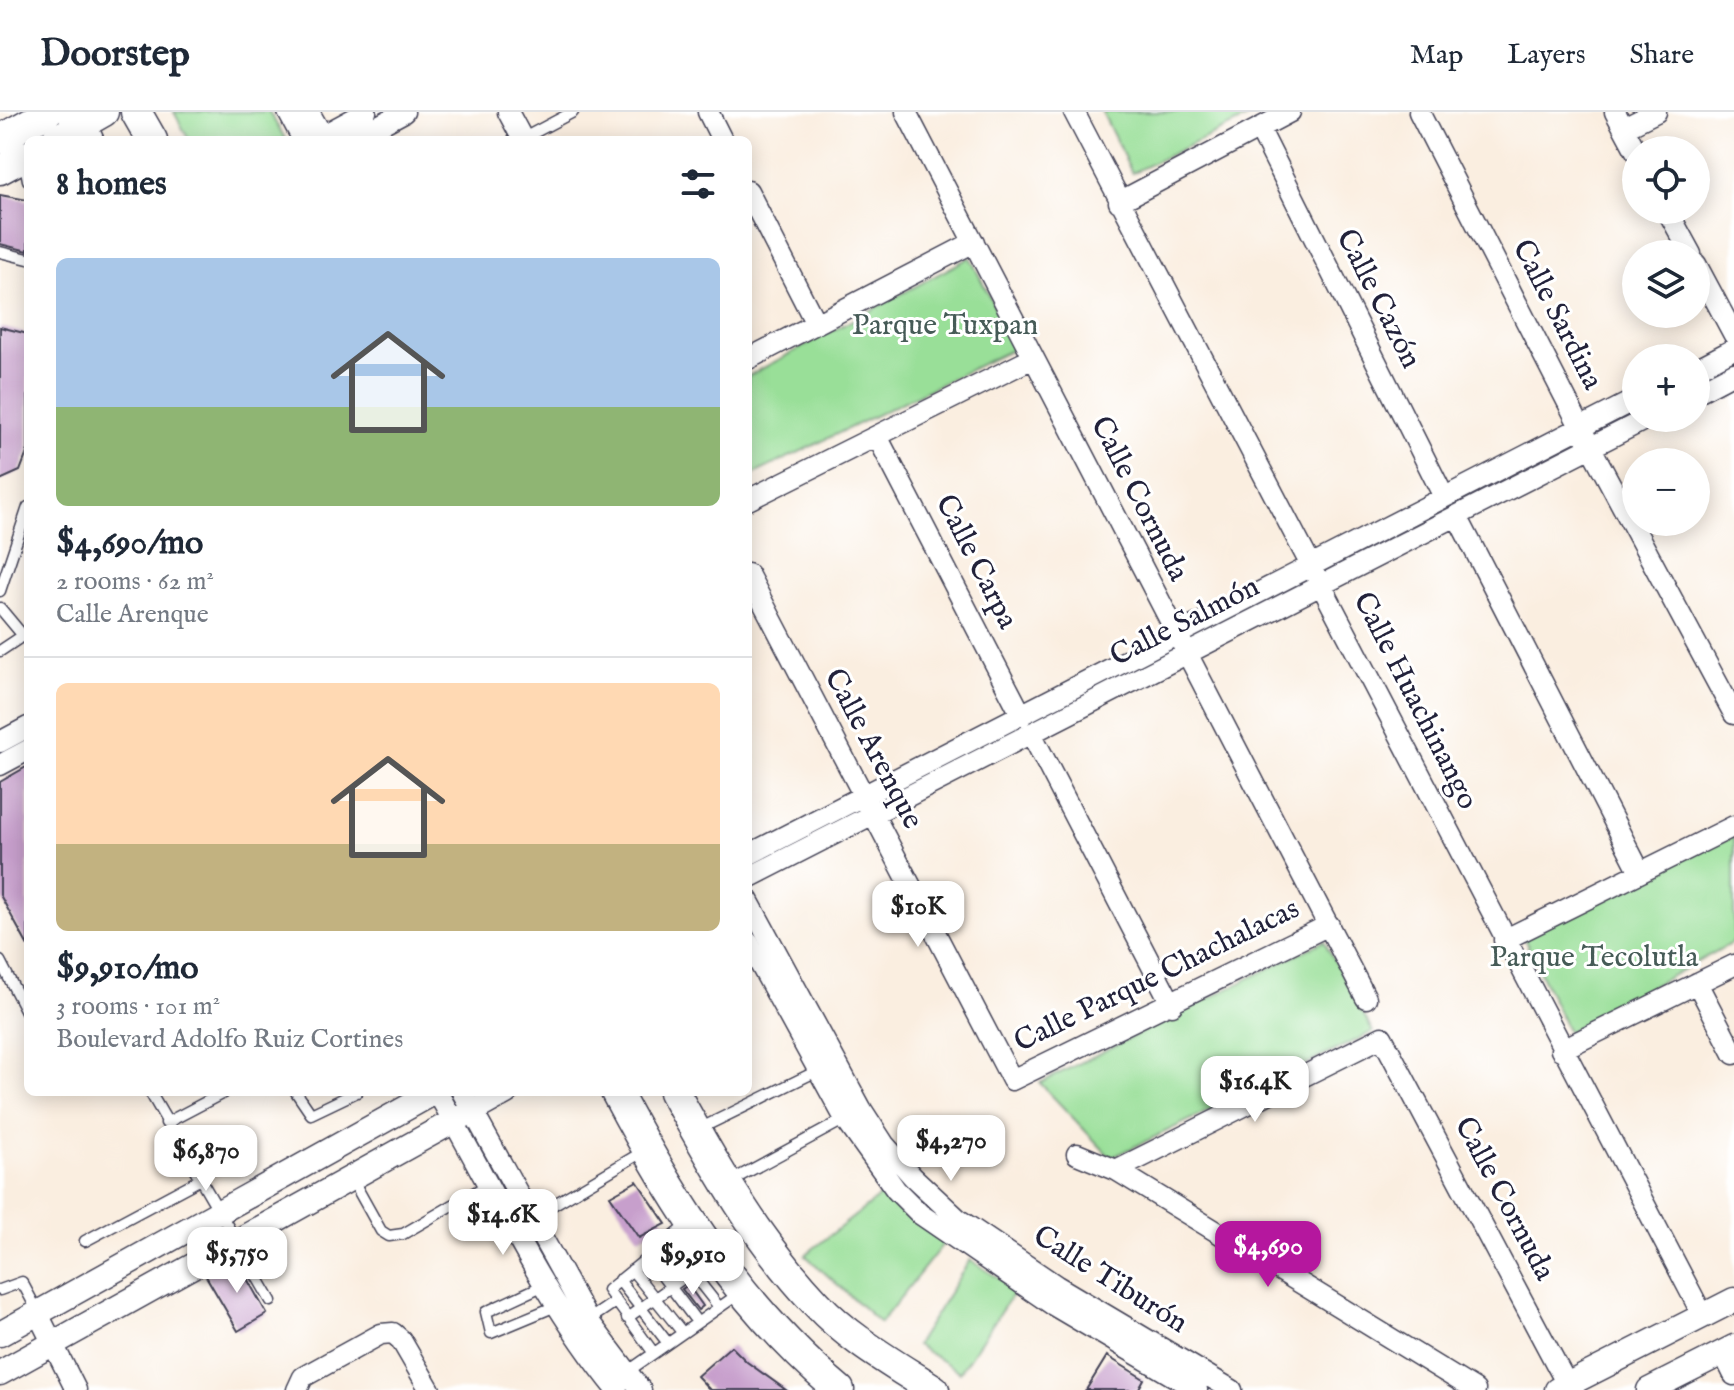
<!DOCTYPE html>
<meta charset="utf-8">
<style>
body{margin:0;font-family:"IM FELL English",serif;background:#f6f6f7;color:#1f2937;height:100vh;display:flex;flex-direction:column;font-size:30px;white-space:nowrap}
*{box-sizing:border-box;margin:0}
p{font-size:26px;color:#747a83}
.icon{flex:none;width:44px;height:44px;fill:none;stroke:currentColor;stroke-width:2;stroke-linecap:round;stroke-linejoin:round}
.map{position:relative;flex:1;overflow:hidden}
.panel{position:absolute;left:24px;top:24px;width:728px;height:960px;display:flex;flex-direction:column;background:#fff;border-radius:12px;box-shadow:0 4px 20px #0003}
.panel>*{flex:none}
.fabs{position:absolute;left:1622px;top:24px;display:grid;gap:16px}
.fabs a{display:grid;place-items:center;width:88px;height:88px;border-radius:50%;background:#fff;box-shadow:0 4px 20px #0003;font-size:40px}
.price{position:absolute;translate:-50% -68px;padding:0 18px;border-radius:16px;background:#fff;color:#222;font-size:26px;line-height:52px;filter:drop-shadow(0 2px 4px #0008)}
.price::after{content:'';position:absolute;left:50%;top:48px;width:24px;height:18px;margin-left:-12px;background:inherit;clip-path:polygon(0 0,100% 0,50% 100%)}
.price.selected{background:#b5179e;color:#fff}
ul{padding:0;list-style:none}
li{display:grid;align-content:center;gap:16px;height:424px;padding:0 32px}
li+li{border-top:2px solid #e0e1e3}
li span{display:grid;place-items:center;height:248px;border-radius:12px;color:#555}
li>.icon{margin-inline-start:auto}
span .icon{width:144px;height:144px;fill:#fffc;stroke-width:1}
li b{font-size:34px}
h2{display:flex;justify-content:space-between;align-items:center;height:96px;padding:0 32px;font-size:34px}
header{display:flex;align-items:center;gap:48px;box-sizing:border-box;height:112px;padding:0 40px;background:#fff;border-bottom:2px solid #e0e1e3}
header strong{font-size:38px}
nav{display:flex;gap:44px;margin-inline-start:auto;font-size:28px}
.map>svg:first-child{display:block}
</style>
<header>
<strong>Doorstep</strong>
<nav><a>Map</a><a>Layers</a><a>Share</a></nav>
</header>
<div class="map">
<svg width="1734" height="1278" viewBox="0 0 1734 1278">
<rect width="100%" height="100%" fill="#fff"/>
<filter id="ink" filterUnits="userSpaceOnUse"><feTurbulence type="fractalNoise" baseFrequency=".0125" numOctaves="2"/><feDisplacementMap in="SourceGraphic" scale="16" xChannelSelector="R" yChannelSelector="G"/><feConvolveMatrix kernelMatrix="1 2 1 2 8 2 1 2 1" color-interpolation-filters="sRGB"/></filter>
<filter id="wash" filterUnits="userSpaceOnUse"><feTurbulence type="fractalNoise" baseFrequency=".006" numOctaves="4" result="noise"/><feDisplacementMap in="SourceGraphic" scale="32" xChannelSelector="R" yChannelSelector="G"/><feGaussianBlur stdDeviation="1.8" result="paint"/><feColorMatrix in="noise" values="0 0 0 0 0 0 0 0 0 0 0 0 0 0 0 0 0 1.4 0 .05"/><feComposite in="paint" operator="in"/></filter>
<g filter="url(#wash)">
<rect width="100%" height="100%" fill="#faeee0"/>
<path fill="#99df98" stroke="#5e806a" stroke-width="2" d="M174 0H269L286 28H189Z
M1102 0H1247L1249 5 1132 61Z
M970 145 1015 236 748 365V264Z
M1734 724V830L1568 920 1521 820Z
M1324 829 1373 920 1111 1046 1040 971Z
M885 1080 944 1131 880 1211 805 1143Z
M970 1148 1016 1177 960 1260 916 1233Z"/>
<g id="blocks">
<path fill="#c79fcc" d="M0 83 28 88V139L0 132Z
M0 215 28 222V338L20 359 0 368Z
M28 654V834L0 783V670Z
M637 1069 666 1112 639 1126 610 1084Z
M664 1143 678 1160 672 1164 659 1147Z
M236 1147 267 1202 238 1219 206 1164Z
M688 1173 703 1194 698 1198 682 1177Z
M731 1234 747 1250 786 1278H710L697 1264Z
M1107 1244 1144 1267 1138 1278H1086Z"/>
</g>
</g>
<g filter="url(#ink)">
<use href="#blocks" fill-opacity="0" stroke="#424154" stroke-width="2"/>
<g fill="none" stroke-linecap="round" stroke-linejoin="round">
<g stroke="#424154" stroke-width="13">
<path id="service" d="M522 27 573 0
M24 47 28 68
M0 140 28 147
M0 479 28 395
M0 496 25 526
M0 539 27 521
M0 849 28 903
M150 980 271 1189
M296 980 311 1002 357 980
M166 1011 225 980
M697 1018 817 959
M352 1067 381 1119 389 1124 403 1122 489 1072
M729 1070 845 1007
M531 1106 644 1039
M85 1129 199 1068
M667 1129 719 1195
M648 1145 697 1210
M632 1158 682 1220
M619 1168 667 1230
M544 1173 486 1200 491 1221 556 1194
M0 1178 22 1170 38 1200
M627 1206 713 1145
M587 1209 615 1190
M653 1240 608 1178 689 1112
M627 1260 740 1181"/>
</g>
<g stroke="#424154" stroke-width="23">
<path id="minor" d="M288 0 303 28
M309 0 325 28
M508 0 523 28
M708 0 722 28
M906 0 1366 886
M1074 0 1703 1204
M1419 0 1591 336 1734 602
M1615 0 1636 39
M1259 16 1444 385
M1624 16 1656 0
M314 28 366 0
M352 28 404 0
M748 79 816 212
M1119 90 1290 0
M1667 98 1691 142
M1696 152 1734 223
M748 247 974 130
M1696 257 1734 237
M1696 281 1734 261
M877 324 1022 604
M748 388 1033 246
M1457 404 1640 760
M748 462 1012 968 1329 813
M1032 623 1172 893
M0 630 28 615
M0 653 28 638
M748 743 1636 287
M748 766 1648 306
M748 788 862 998 884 1032 913 1065 958 1107 1057 1174 1232 1278
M1504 828 1734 714
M748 830 845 1007 896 1078 920 1102 1053 1193 1197 1278
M1697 871 1734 942
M1561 938 1734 853
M437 980C495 1081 543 1187 617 1278
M462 980 588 1208 641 1278
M1077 1042 1116 1058 1475 1278
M1116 1058 1382 925 1570 1278
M38 1202 76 1278
M1723 1241 1734 1263
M297 1278 303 1265 381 1222 393 1221 401 1228 430 1278"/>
</g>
<g stroke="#424154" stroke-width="27">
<path id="tertiary" d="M0 1222 435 980
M0 1261 506 980
M1557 1278 1734 1188
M1649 1278 1734 1235"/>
</g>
<g stroke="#424154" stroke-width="31">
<path id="secondary" d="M0 27 48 0
M55 28 104 0
M0 58 28 43"/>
</g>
<g stroke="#424154" stroke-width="33">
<path id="primary" d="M72 0 88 28
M136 0 152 28
M616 980C675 1092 741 1196 839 1278
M674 980C715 1054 758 1130 817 1192 849 1227 894 1252 934 1278"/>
</g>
<use href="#service" stroke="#fff" stroke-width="10"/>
<use href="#minor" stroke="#fff" stroke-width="20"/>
<use href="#tertiary" stroke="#fff" stroke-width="24"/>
<use href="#secondary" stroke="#fff" stroke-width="28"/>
<use href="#primary" stroke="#fff" stroke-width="30"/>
</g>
</g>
<g text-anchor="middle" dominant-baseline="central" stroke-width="6" stroke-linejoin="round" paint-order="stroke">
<g font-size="30" fill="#22223b" stroke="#fff">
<text transform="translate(1378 187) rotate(63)">Calle Cazón</text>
<text transform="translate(1557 203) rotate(63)">Calle Sardina</text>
<text transform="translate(1139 387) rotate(63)">Calle Cornuda</text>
<text transform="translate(976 450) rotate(63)">Calle Carpa</text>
<text transform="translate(1185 510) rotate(-27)">Calle Salmón</text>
<text transform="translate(1415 589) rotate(63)">Calle Huachinango</text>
<text transform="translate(873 637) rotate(62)">Calle Arenque</text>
<text transform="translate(1157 864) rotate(-26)">Calle Parque Chachalacas</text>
<text transform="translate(1504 1087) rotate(62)">Calle Cornuda</text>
<text transform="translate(1110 1168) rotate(32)">Calle Tiburón</text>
</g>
<g font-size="30" fill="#465b57" stroke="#fff">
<text x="945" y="214">Parque Tuxpan</text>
<text x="1594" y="846">Parque Tecolutla</text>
</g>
</g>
</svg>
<div class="fabs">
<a><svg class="icon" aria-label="locate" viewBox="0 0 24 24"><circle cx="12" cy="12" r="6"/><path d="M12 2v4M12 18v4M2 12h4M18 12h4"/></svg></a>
<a><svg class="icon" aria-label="layers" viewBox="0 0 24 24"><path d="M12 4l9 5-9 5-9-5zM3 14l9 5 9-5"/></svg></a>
<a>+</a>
<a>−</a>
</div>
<b class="price" style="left:918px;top:837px">$10K</b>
<b class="price" style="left:1255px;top:1012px">$16.4K</b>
<b class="price" style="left:951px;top:1071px">$4,270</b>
<b class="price" style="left:206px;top:1081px">$6,870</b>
<b class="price" style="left:503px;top:1145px">$14.6K</b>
<b class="price selected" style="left:1268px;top:1177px">$4,690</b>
<b class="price" style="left:237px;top:1183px">$5,750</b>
<b class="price" style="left:693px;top:1185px">$9,910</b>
<section class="panel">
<h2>8 homes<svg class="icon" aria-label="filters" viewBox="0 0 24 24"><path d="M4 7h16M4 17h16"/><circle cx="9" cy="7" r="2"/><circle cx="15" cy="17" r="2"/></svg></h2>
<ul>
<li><span style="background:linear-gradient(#a9c7e8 60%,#8fb573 0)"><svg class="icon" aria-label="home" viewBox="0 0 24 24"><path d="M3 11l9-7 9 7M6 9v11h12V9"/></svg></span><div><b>$4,690/mo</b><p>2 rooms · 62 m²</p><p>Calle Arenque</p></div></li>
<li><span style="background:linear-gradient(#ffd9b3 65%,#c2b280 0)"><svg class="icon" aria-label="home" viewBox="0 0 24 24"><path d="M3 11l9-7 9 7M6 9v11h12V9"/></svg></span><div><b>$9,910/mo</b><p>3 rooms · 101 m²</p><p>Boulevard Adolfo Ruiz Cortines</p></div></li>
</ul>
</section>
</div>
